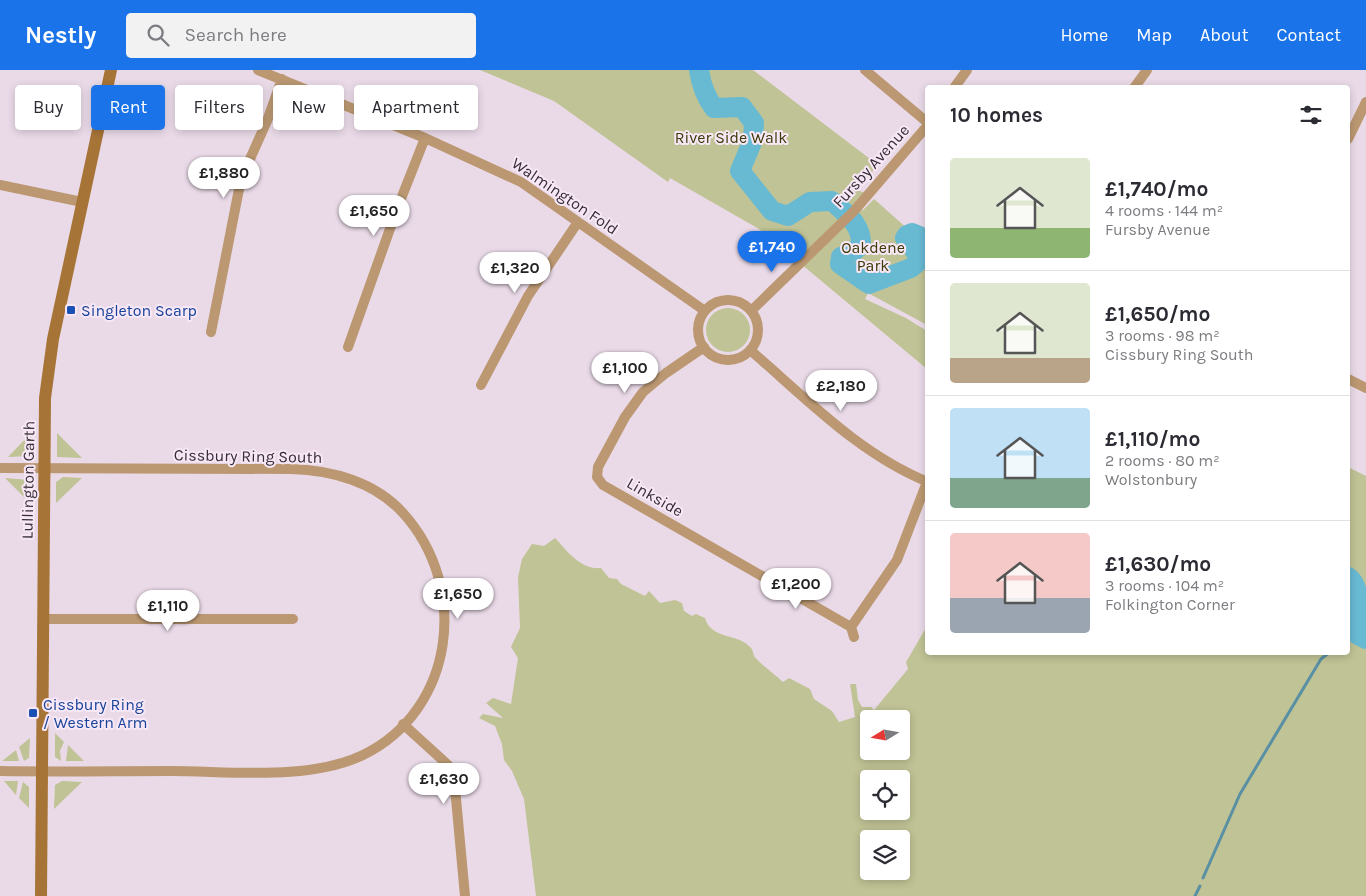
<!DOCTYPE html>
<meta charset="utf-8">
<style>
body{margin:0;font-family:Karla,sans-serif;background:#f2f2f3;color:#2b2b33;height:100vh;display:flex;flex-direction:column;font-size:19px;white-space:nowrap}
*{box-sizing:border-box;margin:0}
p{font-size:16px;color:#7c7c81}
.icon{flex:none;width:28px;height:28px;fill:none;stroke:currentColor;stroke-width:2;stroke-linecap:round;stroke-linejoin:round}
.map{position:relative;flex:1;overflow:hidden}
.sheet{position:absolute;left:925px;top:15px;width:425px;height:570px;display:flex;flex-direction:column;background:#fff;border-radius:5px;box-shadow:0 2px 8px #0003}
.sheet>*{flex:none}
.guide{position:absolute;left:15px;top:15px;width:475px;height:45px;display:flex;gap:10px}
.needle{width:32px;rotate:259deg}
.fabs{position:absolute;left:860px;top:640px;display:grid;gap:10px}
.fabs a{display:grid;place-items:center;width:50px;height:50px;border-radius:5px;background:#fff;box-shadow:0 2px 8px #0003;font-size:25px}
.price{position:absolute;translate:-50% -42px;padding:0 11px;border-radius:18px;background:#fff;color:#222;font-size:16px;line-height:32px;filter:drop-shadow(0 1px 2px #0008)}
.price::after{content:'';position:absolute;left:50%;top:30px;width:15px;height:11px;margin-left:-8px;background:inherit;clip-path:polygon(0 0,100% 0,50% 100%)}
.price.active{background:#1a73e8;color:#fff}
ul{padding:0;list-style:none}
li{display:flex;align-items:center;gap:15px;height:125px;padding:0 25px}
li+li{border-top:1px solid #e1e1e2}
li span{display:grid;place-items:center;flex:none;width:140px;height:100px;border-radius:5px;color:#555}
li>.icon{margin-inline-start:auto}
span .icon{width:60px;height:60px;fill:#fffc;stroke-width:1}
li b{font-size:21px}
h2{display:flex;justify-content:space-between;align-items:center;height:60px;padding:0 25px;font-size:21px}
.pill{padding:0 18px;border-radius:5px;background:#fff;box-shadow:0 2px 8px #0003;font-size:18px;line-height:45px}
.pill.active{background:#1a73e8;color:#fff}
header{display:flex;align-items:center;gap:30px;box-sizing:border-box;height:70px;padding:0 25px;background:#1a73e8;color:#fff}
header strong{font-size:24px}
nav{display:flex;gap:28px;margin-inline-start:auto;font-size:18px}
.search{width:350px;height:45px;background:#f2f2f3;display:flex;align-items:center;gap:12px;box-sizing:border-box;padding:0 18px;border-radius:5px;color:#7c7c81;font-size:19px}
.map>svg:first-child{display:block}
</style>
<header>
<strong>Nestly</strong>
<div class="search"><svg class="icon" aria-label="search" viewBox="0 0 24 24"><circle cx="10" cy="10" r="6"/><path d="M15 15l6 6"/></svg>Search here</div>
<nav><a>Home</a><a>Map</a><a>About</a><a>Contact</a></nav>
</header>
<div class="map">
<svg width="1366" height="826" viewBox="0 0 1366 826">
<rect width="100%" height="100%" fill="#eadae8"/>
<path fill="#c0c395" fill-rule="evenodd" d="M480 0H753L878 95 857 120 865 123 862 141 874 129 909 160 917 159 927 165V255L868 223 865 229 906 248 927 261V299L759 159 670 108 668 112 554 31Z
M706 260a22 22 0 1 1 44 0a22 22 0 1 1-44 0Z
M31 363 32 382 30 386 8 387Z
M57 363 82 388 57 387Z
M1348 397 1366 406V826H536L524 729 512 701 504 690 502 674 495 656 479 648 483 644 503 648 486 633 493 628 511 634 518 588 511 577 520 558 518 507 522 489 532 474 544 476 555 468C568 482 581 500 601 498L609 508 617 509 621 514 645 526 649 521 660 533 675 530 682 533 684 541 692 546 696 544 705 548C711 570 739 563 751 578 753 580 753 583 754 586 761 595 775 604 783 612L789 608 810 619 814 629 832 641 839 652 855 647 850 614H856L858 630 862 637H871L874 640 908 599 906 592 927 556 928 582H1348ZM869 649H901V681H869ZM869 709H901V741H869ZM869 769H901V801H869Z
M63 407 82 408 56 433V412Z
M5 408 29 410 31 415V434Z
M55 663 64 672 60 681 61 691 55 687Z
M30 668 29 688 24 691 19 677Z
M68 675 84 691H66Z
M16 680 19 691H2Z
M4 711H18L16 725Z
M62 711 82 712 54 739 55 715Z
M23 712 29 717V738L19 728Z"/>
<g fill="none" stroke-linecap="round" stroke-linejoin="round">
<path stroke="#5990a3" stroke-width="3" d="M1203 808 1240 724 1321 589 1330 582
M1195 826 1200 816"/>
<path stroke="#68bad3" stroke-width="20" d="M699 0C701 14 705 26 714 38L742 37 754 53 753 70 740 101 772 141 788 146 810 132 832 131C846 144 862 154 861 175L853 182 841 187 840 194 869 214 911 198 918 192V185L905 168 907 165 912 163 928 170
M1348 507C1366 521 1351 545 1358 565L1366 569"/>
<path stroke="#bb9872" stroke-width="10" d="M258 0 425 68 521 112 705 241
M865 0 928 53
M954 18 967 0
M1134 18 1147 0
M1348 69 1366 32
M0 115 82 132
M698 260a30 30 0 1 1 60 0a30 30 0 1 1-60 0Z
M751 241 854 141 928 55
M211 262 241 109 267 51 282 9
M348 277 397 139 425 68
M704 277 666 303 643 322 625 347 598 397 597 407 603 415 851 557 897 490 927 412
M750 280C806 328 859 384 928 412
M1348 309 1366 318
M481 315 528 226 578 152
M0 398 291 399C332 400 375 412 403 443 470 517 455 640 363 685 309 711 230 701 171 701 114 701 57 702 0 701
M43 549H293
M851 557 854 567
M403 654 448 695 454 707 465 826"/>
<path stroke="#a77437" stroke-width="12" d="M41 826 45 328 53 269 111 0"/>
</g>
<g fill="#1a4fb4" stroke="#f8e7f6" stroke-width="2">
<rect x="66" y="235" width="10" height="10" rx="2.5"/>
<rect x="28" y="638" width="10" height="10" rx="2.5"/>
</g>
<g text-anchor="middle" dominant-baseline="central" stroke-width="4" stroke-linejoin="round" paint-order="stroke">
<g font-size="16" fill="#3b3c07" stroke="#f8e7f6">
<text x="731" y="67">River Side Walk</text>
<text x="873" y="177">Oakdene<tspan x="873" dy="18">Park</tspan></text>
</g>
<g font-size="16" fill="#352e34" stroke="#f8e7f6">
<text transform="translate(871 96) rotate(-48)">Fursby Avenue</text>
<text transform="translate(565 126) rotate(34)">Walmington Fold</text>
<text transform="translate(248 386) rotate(1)">Cissbury Ring South</text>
<text transform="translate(28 410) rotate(-89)">Lullington Garth</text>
<text transform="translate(655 427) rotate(30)">Linkside</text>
</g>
<g font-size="16" fill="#164399" stroke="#f8e7f6" text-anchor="start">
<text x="81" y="240">Singleton Scarp</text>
<text x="43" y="634">Cissbury Ring<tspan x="43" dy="18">/ Western Arm</tspan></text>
</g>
</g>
</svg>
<div class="fabs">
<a><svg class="needle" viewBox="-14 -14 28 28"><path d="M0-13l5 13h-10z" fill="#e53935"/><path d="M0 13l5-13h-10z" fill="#7c7c81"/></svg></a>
<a><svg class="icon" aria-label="locate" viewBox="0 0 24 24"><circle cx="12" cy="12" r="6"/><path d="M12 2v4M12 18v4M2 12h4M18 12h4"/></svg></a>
<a><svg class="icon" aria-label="layers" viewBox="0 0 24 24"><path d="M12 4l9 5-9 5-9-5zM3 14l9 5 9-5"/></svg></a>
</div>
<b class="price" style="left:224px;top:129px">£1,880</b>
<b class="price" style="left:374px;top:167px">£1,650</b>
<b class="price active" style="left:772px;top:203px">£1,740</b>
<b class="price" style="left:515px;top:224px">£1,320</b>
<b class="price" style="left:625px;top:324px">£1,100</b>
<b class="price" style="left:841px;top:342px">£2,180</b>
<b class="price" style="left:796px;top:540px">£1,200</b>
<b class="price" style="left:458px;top:550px">£1,650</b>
<b class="price" style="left:168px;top:562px">£1,110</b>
<b class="price" style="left:444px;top:735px">£1,630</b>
<div class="guide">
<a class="pill">Buy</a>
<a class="pill active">Rent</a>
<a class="pill">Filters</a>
<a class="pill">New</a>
<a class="pill">Apartment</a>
</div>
<section class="sheet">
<h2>10 homes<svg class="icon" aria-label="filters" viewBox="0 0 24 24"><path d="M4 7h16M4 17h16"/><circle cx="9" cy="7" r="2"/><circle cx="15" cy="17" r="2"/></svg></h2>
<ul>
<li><span style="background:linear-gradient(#dfe7d0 70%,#8fb573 0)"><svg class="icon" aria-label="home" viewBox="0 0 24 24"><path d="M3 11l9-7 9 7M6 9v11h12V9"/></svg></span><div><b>£1,740/mo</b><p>4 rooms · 144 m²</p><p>Fursby Avenue</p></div></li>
<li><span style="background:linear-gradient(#dfe7d0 75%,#b9a48a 0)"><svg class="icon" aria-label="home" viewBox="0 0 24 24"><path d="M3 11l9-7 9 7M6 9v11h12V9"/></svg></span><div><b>£1,650/mo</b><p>3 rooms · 98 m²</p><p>Cissbury Ring South</p></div></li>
<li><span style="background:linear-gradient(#bfe0f5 70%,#7fa58c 0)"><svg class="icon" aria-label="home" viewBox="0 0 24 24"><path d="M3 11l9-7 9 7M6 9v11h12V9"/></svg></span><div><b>£1,110/mo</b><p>2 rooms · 80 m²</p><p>Wolstonbury</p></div></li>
<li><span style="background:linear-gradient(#f6c9c9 65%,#9aa5b1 0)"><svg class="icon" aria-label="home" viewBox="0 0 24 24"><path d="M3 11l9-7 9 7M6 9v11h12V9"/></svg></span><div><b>£1,630/mo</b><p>3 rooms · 104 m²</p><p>Folkington Corner</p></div></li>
</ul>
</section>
</div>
